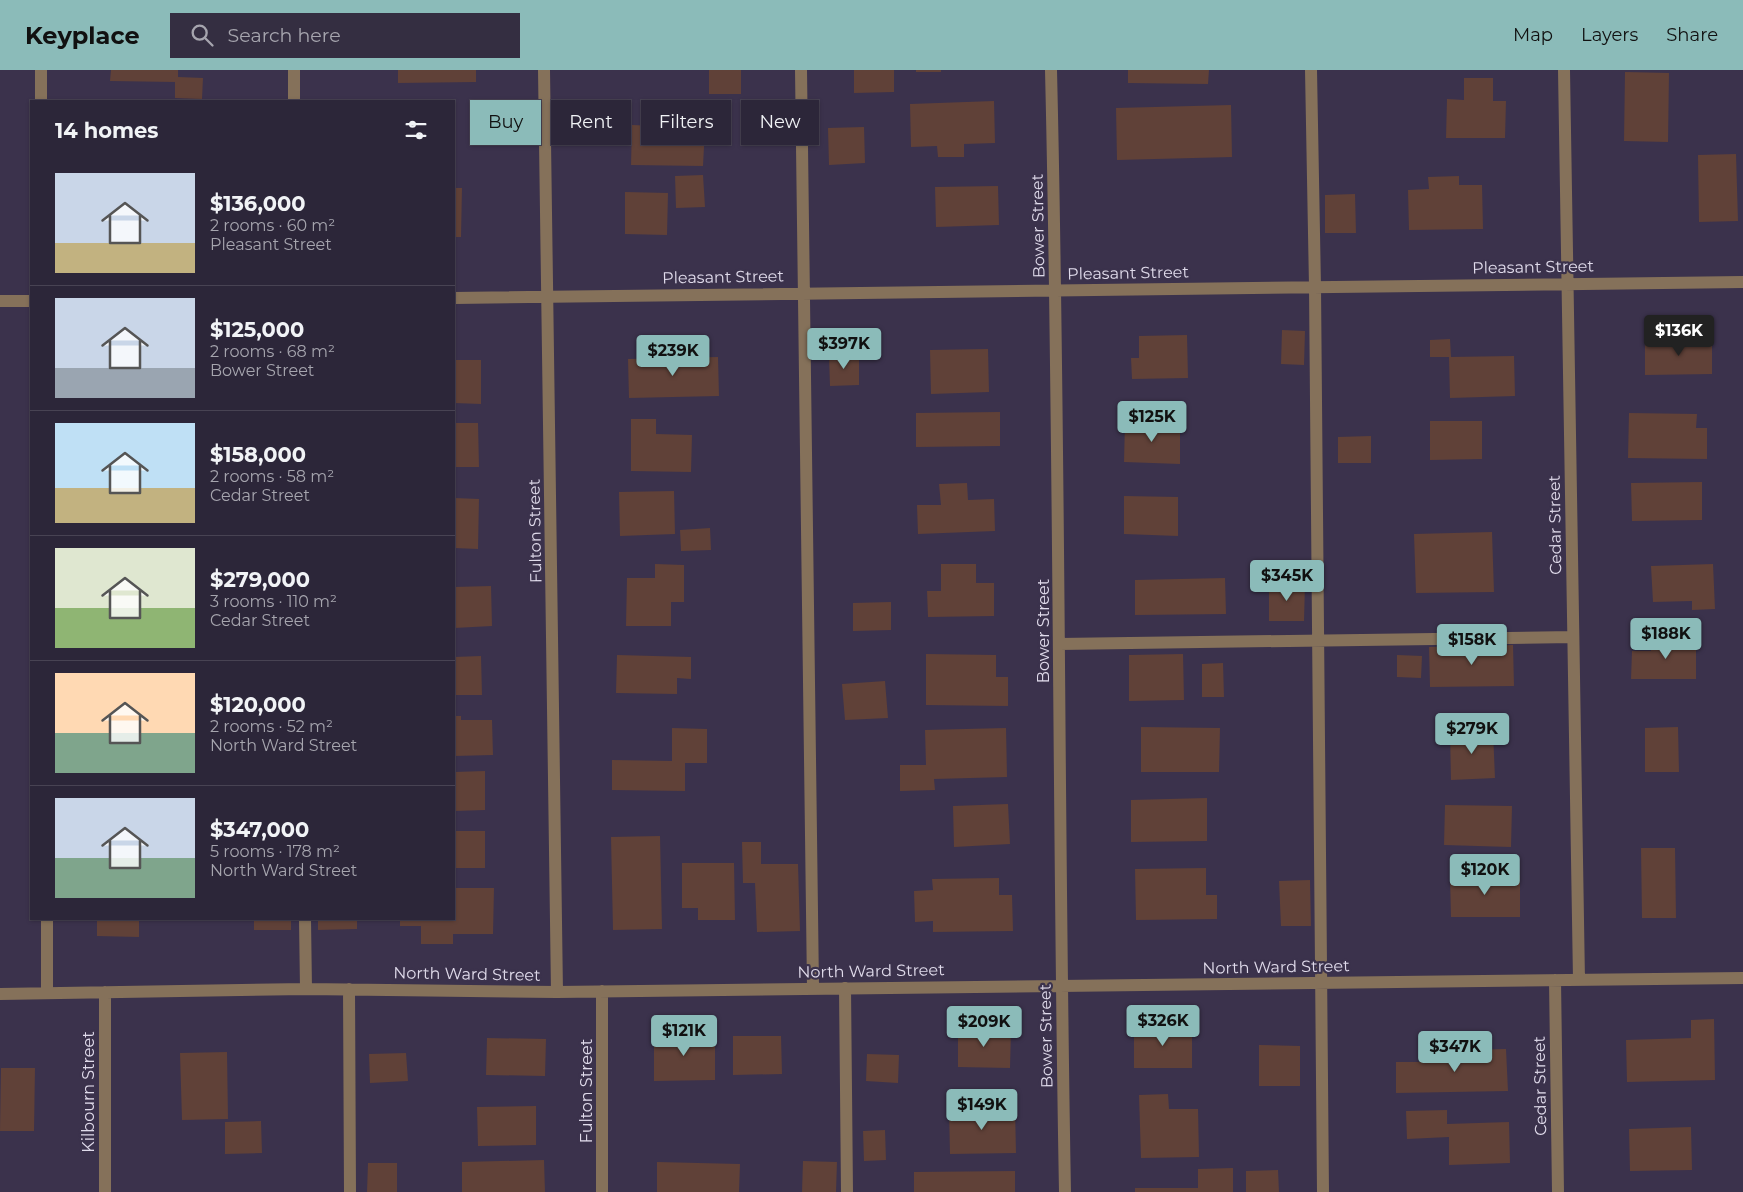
<!DOCTYPE html>
<meta charset="utf-8">
<style>
body{margin:0;font-family:Montserrat,sans-serif;background:#342e41;color:#f1f3f6;height:100vh;display:flex;flex-direction:column;font-size:19px;white-space:nowrap}
*{box-sizing:border-box;margin:0}
p{font-size:16px;color:#a6a5ae}
.icon{flex:none;width:28px;height:28px;fill:none;stroke:currentColor;stroke-width:2;stroke-linecap:round;stroke-linejoin:round}
.map{position:relative;flex:1;overflow:hidden}
.sheet{position:absolute;left:30px;top:30px;width:425px;height:820px;display:flex;flex-direction:column;background:#2c2639;border-radius:0px;box-shadow:0 1px 4px #0004,0 0 0 1px #484353}
.sheet>*{flex:none}
.top-card{position:absolute;left:470px;top:30px;width:475px;height:45px;display:flex;gap:10px}
.price{position:absolute;translate:-50% -42px;padding:0 11px;border-radius:5px;background:#8bbbb9;color:#111;font-size:16px;line-height:32px;filter:drop-shadow(0 1px 2px #0008)}
.price::after{content:'';position:absolute;left:50%;top:30px;width:15px;height:11px;margin-left:-8px;background:inherit;clip-path:polygon(0 0,100% 0,50% 100%)}
.price.active{background:#222;color:#fff}
ul{padding:0;list-style:none}
li{display:flex;align-items:center;gap:15px;height:125px;padding:0 25px}
li+li{border-top:1px solid #484353}
li span{display:grid;place-items:center;flex:none;width:140px;height:100px;border-radius:0px;color:#555}
li>.icon{margin-inline-start:auto}
span .icon{width:60px;height:60px;fill:#fffc;stroke-width:1}
li b{font-size:21px}
h2{display:flex;justify-content:space-between;align-items:center;height:60px;padding:0 25px;font-size:21px}
.tag{padding:0 18px;border-radius:0px;background:#2c2639;box-shadow:0 1px 4px #0004,0 0 0 1px #484353;font-size:18px;line-height:45px}
.tag.active{background:#8bbbb9;color:#111}
header{display:flex;align-items:center;gap:30px;box-sizing:border-box;height:70px;padding:0 25px;background:#8bbbb9;color:#111}
header strong{font-size:24px}
nav{display:flex;gap:28px;margin-inline-start:auto;font-size:18px}
.search{width:350px;height:45px;background:#342e41;display:flex;align-items:center;gap:12px;box-sizing:border-box;padding:0 18px;border-radius:0px;color:#a6a5ae;font-size:19px}
.map>svg:first-child{display:block}
</style>
<header>
<strong>Keyplace</strong>
<div class="search"><svg class="icon" aria-label="search" viewBox="0 0 24 24"><circle cx="10" cy="10" r="6"/><path d="M15 15l6 6"/></svg>Search here</div>
<nav><a>Map</a><a>Layers</a><a>Share</a></nav>
</header>
<div class="map">
<svg width="1743" height="1122" viewBox="0 0 1743 1122">
<rect width="100%" height="100%" fill="#3b324c"/>
<path fill="#604138" d="M111 0H178V7L203 8 202 29 175 28V12L110 11Z
M398 0H476V12L398 13Z
M709 0H741V24H709Z
M854 0H894V22L854 23Z
M916 0H941V2H916Z
M1128 0H1209L1208 14 1128 13Z
M1625 2 1669 3 1668 72 1624 71Z
M1464 8H1493V31H1506L1505 68H1446L1447 29 1464 30Z
M994 31 995 73 964 74V87H938L937 76 911 77 910 34Z
M1231 35 1232 87 1117 90 1116 38Z
M656 36 719 37 718 57H705L703 96 631 95 632 55 656 56Z
M864 57 865 93 829 95 828 58Z
M1736 84 1738 151 1699 152 1698 85Z
M703 105 705 137 676 138 675 106Z
M1459 106V115H1482L1483 159 1409 160 1408 120 1429 119 1428 107Z
M998 116 999 155 936 157 935 117Z
M454 118H462L461 167H454Z
M625 122 668 123 667 165 625 164Z
M1355 124 1356 163H1325V125Z
M1282 260 1305 261 1304 295 1281 294Z
M1187 265 1188 308 1132 309 1131 288H1139V266Z
M1712 268V304L1645 305V270Z
M1450 269 1451 287H1430V270Z
M988 279 989 322 931 324 930 280Z
M859 285V315L830 316 829 286Z
M1514 286 1515 326 1450 328 1449 287Z
M718 287 719 326 629 328 628 289Z
M454 290H481V334L454 333Z
M1000 342V376L916 377V343Z
M1629 343 1697 344 1696 358H1707V389L1628 388Z
M631 349H656V364L692 365 691 402 631 401Z
M1430 351H1482V389L1430 390Z
M1125 352 1180 353V394L1124 392Z
M454 353H478L479 397H454Z
M1371 366V393H1338V367Z
M1702 412V450L1632 451 1631 413Z
M967 413 968 430 994 429 995 461 918 464 917 435H941L939 414Z
M674 421 675 464 620 466 619 422Z
M1124 426 1178 427V466L1124 464Z
M454 428 479 429 478 479 454 478Z
M710 458 711 480 681 481 680 460Z
M1492 462 1494 522 1416 523 1414 464Z
M655 494 684 495V532H671V556H626L627 508H655Z
M941 494H976V513H994V546L928 547 927 521H941Z
M1713 494 1715 539 1692 540V531L1653 532 1651 496Z
M1225 508 1226 544 1135 545V510Z
M1269 514H1305L1304 551H1269Z
M491 516 492 556 454 558V517Z
M891 532V560L853 561V533Z
M1651 568H1696V609H1631L1632 581H1651Z
M1513 575 1514 616 1430 617 1429 577Z
M926 584 996 585V607H1008V636L926 635Z
M1183 584 1184 630 1129 631V585Z
M617 585 691 587V609L677 608V624L616 623Z
M1397 585 1422 586 1421 608 1397 607Z
M481 586 482 625H454V587Z
M1223 593 1224 627H1202V594Z
M885 611 888 648 845 650 842 614Z
M454 646H461V650H492L493 685 454 686Z
M1141 657 1220 658 1219 702H1141Z
M1678 657 1679 702H1645V658Z
M672 658 707 659V693H685V721L612 720V690L672 691Z
M1006 658 1007 707 934 709 935 720 900 721V695H926L925 660Z
M1493 661 1495 708 1451 710 1450 662Z
M485 701V740L454 741V702Z
M1207 728V771L1131 772V730Z
M1008 734 1010 774 954 777 953 736Z
M1445 735 1512 736 1511 777 1444 775Z
M454 761H485V798H454Z
M660 766 662 859 613 860 611 767Z
M742 772H761V794H798L800 861 757 862 755 813H743Z
M1641 778H1675L1676 848H1642Z
M682 793H734L735 850H698V838H682Z
M1206 798V825H1217V849L1136 850 1135 799Z
M1520 805V847H1451L1450 806Z
M999 808V825H1012L1013 861 933 862V851L915 852 914 821 933 820 932 809Z
M1310 810 1311 856H1281L1279 811Z
M454 818H494L493 864H453V874H421V856H400V849H454Z
M97 849H139V867L97 866Z
M254 849H291V860H254Z
M318 849H357V859L318 860Z
M1714 949 1715 1010 1627 1012 1626 970 1691 968V950Z
M1134 956 1192 957V998H1134Z
M958 957 1011 959 1010 998 958 997Z
M715 963V1010L654 1011V964Z
M733 966H781L782 1004 733 1005Z
M487 968 546 969 545 1006 486 1005Z
M1259 975 1300 976V1016H1259Z
M1506 979 1508 1021 1396 1023V992H1430V981Z
M227 982 228 1049 182 1050 180 983Z
M406 983 408 1011 370 1013 369 984Z
M867 984 899 985 898 1013 866 1011Z
M1 998H35L34 1061H0Z
M1168 1024 1169 1039H1198L1199 1087 1141 1088 1139 1025Z
M536 1036V1075L478 1076 477 1037Z
M1015 1038 1016 1083 950 1084 949 1039Z
M1447 1040V1054L1509 1052 1510 1093 1449 1095V1067L1407 1069 1406 1041Z
M261 1051 262 1083 225 1084V1052Z
M1691 1057 1692 1100 1630 1101 1629 1059Z
M885 1060 886 1090 864 1091 863 1061Z
M544 1090 545 1122H462V1092Z
M803 1091 837 1092 836 1122H802Z
M657 1092 740 1094 739 1122H657Z
M368 1093H397V1122H367Z
M1233 1098V1122H1135V1118H1198V1099Z
M1278 1100 1279 1122H1246V1101Z
M1015 1101V1122H914V1102Z"/>
<g fill="none" stroke-linecap="round" stroke-linejoin="round">
<path stroke="#85715a" stroke-width="12" d="M41 0V31
M294 0V31
M544 0 557 922
M801 0 813 918
M1051 0C1060 374 1058 748 1065 1122
M1311 0 1315 217 1323 1122
M1564 0 1579 910
M454 228 1743 212
M0 231H31
M1059 574 1573 567
M47 849V923
M305 849 306 919
M1555 910 1558 1122
M845 918 847 1122
M349 919 350 1122
M602 921V1122
M105 922V1122
M0 924 306 919 557 922 1743 908"/>
</g>
<g text-anchor="middle" dominant-baseline="central" stroke-width="4.5" stroke-linejoin="round" paint-order="stroke">
<g font-size="16" fill="#e0dbeb" stroke="#3b324c">
<text transform="translate(1038 156) rotate(-91)">Bower Street</text>
<text transform="translate(1533 197) rotate(-1)">Pleasant Street</text>
<text transform="translate(1128 203) rotate(-1)">Pleasant Street</text>
<text transform="translate(723 207) rotate(-1)">Pleasant Street</text>
<text transform="translate(1555 455) rotate(-91)">Cedar Street</text>
<text transform="translate(535 461) rotate(-91)">Fulton Street</text>
<text transform="translate(1043 561) rotate(-90)">Bower Street</text>
<text transform="translate(1276 897) rotate(-1)">North Ward Street</text>
<text transform="translate(871 901) rotate(-1)">North Ward Street</text>
<text transform="translate(467 904) rotate(1)">North Ward Street</text>
<text transform="translate(1046 966) rotate(-91)">Bower Street</text>
<text transform="translate(1540 1016) rotate(-91)">Cedar Street</text>
<text transform="translate(586 1021) rotate(-90)">Fulton Street</text>
<text transform="translate(88 1022) rotate(-90)">Kilbourn Street</text>
</g>
</g>
</svg>
<b class="price active" style="left:1679px;top:287px">$136K</b>
<b class="price" style="left:844px;top:300px">$397K</b>
<b class="price" style="left:673px;top:307px">$239K</b>
<b class="price" style="left:1152px;top:373px">$125K</b>
<b class="price" style="left:1287px;top:532px">$345K</b>
<b class="price" style="left:1666px;top:590px">$188K</b>
<b class="price" style="left:1472px;top:596px">$158K</b>
<b class="price" style="left:1472px;top:685px">$279K</b>
<b class="price" style="left:1485px;top:826px">$120K</b>
<b class="price" style="left:1163px;top:977px">$326K</b>
<b class="price" style="left:984px;top:978px">$209K</b>
<b class="price" style="left:684px;top:987px">$121K</b>
<b class="price" style="left:1455px;top:1003px">$347K</b>
<b class="price" style="left:982px;top:1061px">$149K</b>
<div class="top-card">
<a class="tag active">Buy</a>
<a class="tag">Rent</a>
<a class="tag">Filters</a>
<a class="tag">New</a>
</div>
<section class="sheet">
<h2>14 homes<svg class="icon" aria-label="filters" viewBox="0 0 24 24"><path d="M4 7h16M4 17h16"/><circle cx="9" cy="7" r="2"/><circle cx="15" cy="17" r="2"/></svg></h2>
<ul>
<li><span style="background:linear-gradient(#c9d6e8 70%,#c2b280 0)"><svg class="icon" aria-label="home" viewBox="0 0 24 24"><path d="M3 11l9-7 9 7M6 9v11h12V9"/></svg></span><div><b>$136,000</b><p>2 rooms · 60 m²</p><p>Pleasant Street</p></div></li>
<li><span style="background:linear-gradient(#c9d6e8 70%,#9aa5b1 0)"><svg class="icon" aria-label="home" viewBox="0 0 24 24"><path d="M3 11l9-7 9 7M6 9v11h12V9"/></svg></span><div><b>$125,000</b><p>2 rooms · 68 m²</p><p>Bower Street</p></div></li>
<li><span style="background:linear-gradient(#bfe0f5 65%,#c2b280 0)"><svg class="icon" aria-label="home" viewBox="0 0 24 24"><path d="M3 11l9-7 9 7M6 9v11h12V9"/></svg></span><div><b>$158,000</b><p>2 rooms · 58 m²</p><p>Cedar Street</p></div></li>
<li><span style="background:linear-gradient(#dfe7d0 60%,#8fb573 0)"><svg class="icon" aria-label="home" viewBox="0 0 24 24"><path d="M3 11l9-7 9 7M6 9v11h12V9"/></svg></span><div><b>$279,000</b><p>3 rooms · 110 m²</p><p>Cedar Street</p></div></li>
<li><span style="background:linear-gradient(#ffd9b3 60%,#7fa58c 0)"><svg class="icon" aria-label="home" viewBox="0 0 24 24"><path d="M3 11l9-7 9 7M6 9v11h12V9"/></svg></span><div><b>$120,000</b><p>2 rooms · 52 m²</p><p>North Ward Street</p></div></li>
<li><span style="background:linear-gradient(#c9d6e8 60%,#7fa58c 0)"><svg class="icon" aria-label="home" viewBox="0 0 24 24"><path d="M3 11l9-7 9 7M6 9v11h12V9"/></svg></span><div><b>$347,000</b><p>5 rooms · 178 m²</p><p>North Ward Street</p></div></li>
</ul>
</section>
</div>
